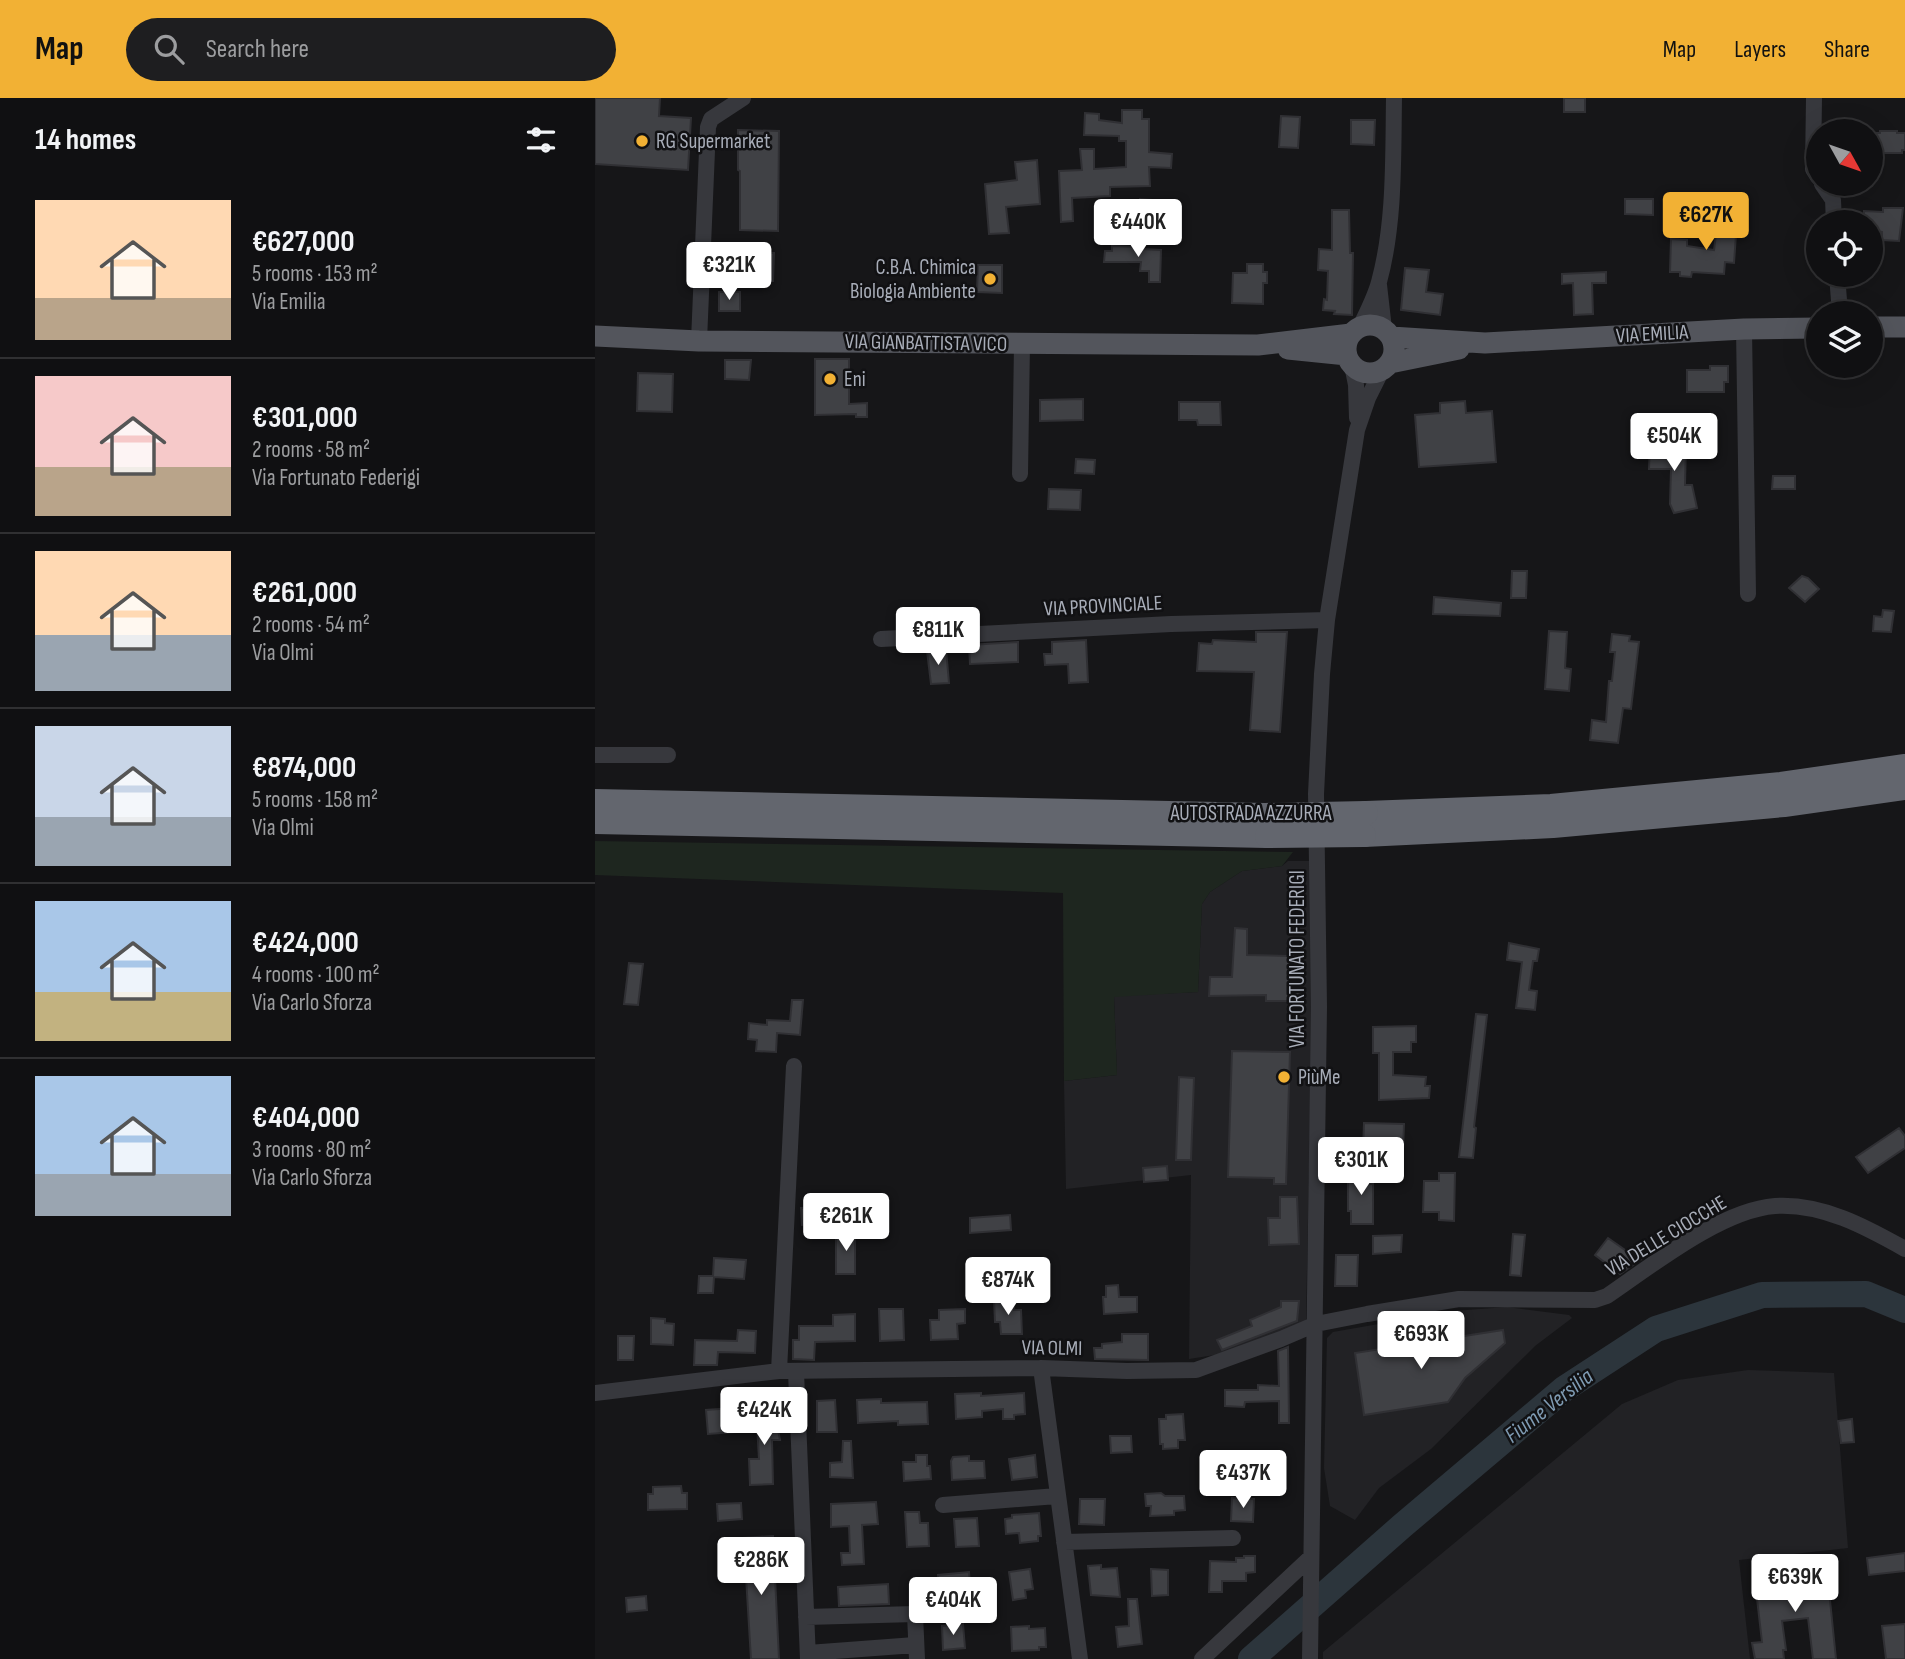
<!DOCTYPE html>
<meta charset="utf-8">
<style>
body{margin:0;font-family:"Sofia Sans Condensed",sans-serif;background:#1e1e20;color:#f1f3f6;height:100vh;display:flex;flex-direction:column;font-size:26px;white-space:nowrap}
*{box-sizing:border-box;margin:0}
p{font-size:23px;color:#9c9d9f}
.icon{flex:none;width:38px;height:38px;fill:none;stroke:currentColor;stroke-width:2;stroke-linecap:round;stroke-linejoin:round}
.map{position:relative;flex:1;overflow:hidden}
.sheet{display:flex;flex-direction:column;background:#101012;width:595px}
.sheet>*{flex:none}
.needle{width:46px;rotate:130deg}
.tools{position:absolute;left:1211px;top:21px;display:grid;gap:14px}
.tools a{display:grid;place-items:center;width:77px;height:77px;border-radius:50%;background:#101012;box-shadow:0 7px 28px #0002,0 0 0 2px #303032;font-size:35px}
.price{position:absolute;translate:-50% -60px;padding:0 16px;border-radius:7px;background:#fff;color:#222;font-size:23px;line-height:46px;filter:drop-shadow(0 2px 4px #0008)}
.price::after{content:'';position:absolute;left:50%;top:42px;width:21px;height:16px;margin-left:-10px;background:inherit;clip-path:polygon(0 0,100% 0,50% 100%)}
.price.on{background:#f2b134;color:#111}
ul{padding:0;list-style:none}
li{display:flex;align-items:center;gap:21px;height:175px;padding:0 35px}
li+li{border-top:2px solid #303032}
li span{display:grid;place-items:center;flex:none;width:196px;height:140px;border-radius:0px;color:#555}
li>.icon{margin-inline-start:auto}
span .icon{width:84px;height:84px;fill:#fffc;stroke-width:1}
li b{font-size:30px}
h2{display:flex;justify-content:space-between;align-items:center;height:84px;padding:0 35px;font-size:30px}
header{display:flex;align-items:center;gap:42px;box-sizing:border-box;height:98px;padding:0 35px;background:#f2b134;color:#111}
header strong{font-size:33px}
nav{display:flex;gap:38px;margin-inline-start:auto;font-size:24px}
.search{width:490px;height:63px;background:#1e1e20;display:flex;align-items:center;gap:18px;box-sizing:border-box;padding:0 24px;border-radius:38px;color:#9c9d9f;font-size:26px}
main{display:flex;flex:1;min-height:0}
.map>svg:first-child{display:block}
</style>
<header>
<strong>Map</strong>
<div class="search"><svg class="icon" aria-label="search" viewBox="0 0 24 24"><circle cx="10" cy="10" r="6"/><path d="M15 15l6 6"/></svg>Search here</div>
<nav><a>Map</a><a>Layers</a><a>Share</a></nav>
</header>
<main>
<section class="sheet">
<h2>14 homes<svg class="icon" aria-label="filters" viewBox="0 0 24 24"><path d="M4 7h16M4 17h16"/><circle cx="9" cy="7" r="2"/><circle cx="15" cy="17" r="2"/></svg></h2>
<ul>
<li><span style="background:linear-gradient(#ffd9b3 70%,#b9a48a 0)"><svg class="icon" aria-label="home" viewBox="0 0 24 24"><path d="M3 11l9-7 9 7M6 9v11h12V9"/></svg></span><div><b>€627,000</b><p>5 rooms · 153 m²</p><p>Via Emilia</p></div></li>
<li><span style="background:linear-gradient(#f6c9c9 65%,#b9a48a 0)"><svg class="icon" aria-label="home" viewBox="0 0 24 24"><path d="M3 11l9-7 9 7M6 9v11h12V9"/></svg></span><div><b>€301,000</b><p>2 rooms · 58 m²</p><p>Via Fortunato Federigi</p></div></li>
<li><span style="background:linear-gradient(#ffd9b3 60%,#9aa5b1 0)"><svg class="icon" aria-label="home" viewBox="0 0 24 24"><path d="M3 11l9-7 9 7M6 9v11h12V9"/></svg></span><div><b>€261,000</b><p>2 rooms · 54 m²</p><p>Via Olmi</p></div></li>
<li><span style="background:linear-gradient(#c9d6e8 65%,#9aa5b1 0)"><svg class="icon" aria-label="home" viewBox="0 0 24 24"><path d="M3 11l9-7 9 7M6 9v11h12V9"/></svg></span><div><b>€874,000</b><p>5 rooms · 158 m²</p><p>Via Olmi</p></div></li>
<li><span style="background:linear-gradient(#a9c7e8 65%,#c2b280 0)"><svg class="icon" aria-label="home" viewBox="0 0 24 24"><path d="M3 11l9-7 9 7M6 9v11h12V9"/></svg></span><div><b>€424,000</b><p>4 rooms · 100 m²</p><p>Via Carlo Sforza</p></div></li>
<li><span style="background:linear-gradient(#a9c7e8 70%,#9aa5b1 0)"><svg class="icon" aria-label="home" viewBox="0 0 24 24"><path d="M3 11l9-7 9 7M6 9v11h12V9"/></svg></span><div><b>€404,000</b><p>3 rooms · 80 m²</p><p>Via Carlo Sforza</p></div></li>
</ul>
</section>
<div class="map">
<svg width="1310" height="1561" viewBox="0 0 1310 1561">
<rect width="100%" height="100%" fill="#161618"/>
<path fill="#222225" d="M693 763H720L711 1223 667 1242 626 1256 594 1261 596 1077 471 1091 469 983 522 977 519 898 603 894 607 806 615 794 647 773 687 768Z
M912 1209 974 1217 977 1220 940 1248 836 1351 784 1390 760 1422 735 1408 729 1370 732 1240 738 1234 858 1213Z
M1153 1272 1239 1275 1253 1450 1144 1462 1155 1561H728V1554L1027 1306 1083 1282Z"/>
<path fill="#1e261f" d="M0 743 698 754 687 768 647 773 615 794 607 806 603 894 519 899 522 977 469 983 468 795 0 777Z"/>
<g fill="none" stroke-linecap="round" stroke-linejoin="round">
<path stroke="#2c353c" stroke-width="26" d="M656 1561 807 1428 969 1291 1061 1231 1167 1197 1271 1196 1310 1212"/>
</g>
<path fill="#404145" stroke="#303034" stroke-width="2" d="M0 0H65L64 18 96 20 93 72 0 66Z
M969 0H990V14H969Z
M527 12H547V21H554V54L577 56 576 70 554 69 555 88 515 89V98L477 100 478 123 466 124 464 73 487 72 485 51H499V71L531 69V43H524V38L489 37 490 15 504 16V22L527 25Z
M686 18 705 19 703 50 684 49Z
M756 22H780L779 47 756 46Z
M143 32 184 33 183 133 145 132V73L143 72Z
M1285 33H1302V35H1310V52H1307V55H1276V35H1285Z
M442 62 445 106 411 109 414 135 394 136 390 86 422 82 420 64Z
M545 101 569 103 567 125 543 122Z
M1030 101H1058V117L1030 116Z
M1288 110H1308L1304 143 1287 142V134L1276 133V124H1269V113L1288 114Z
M737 112H754L755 155H758L757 217 739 216 740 213 728 212 729 201 732 202 733 173 723 172 724 151 737 152Z
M1123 120 1142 122 1139 165 1130 164 1129 176 1097 174 1096 179 1085 178V174H1075L1076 141 1092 142V148L1119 152Z
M517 148 548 149V151L566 152 565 184H554V173H545L546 164H509L510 153H517Z
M153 154 179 155 178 183H152Z
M652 166H668V174H672V185H668V206L637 205 638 175H652Z
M383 167H407V195L382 194Z
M810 170 834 172 831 194 848 196 845 217 806 212Z
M1011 174V185H997L998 216 979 217 978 185 967 186V176Z
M124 194H145V213H124Z
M220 261H254V306L272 305V319H261V316L220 317Z
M130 262H156L154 282 130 281Z
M1115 268H1133V284H1129V294H1092V272H1115Z
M43 275 78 276 77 314 42 313Z
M488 301V322L445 323V302Z
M870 303 871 315 897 313 901 364 824 369 820 317 845 315V305Z
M584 304H625L626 327H603L602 322H584Z
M1055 345H1091L1090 387H1097L1102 410 1079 415 1075 406 1076 371H1054Z
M481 361 500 362 499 376 480 375Z
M1178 378H1200V391H1177Z
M454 391 486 392 485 412 453 411Z
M917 473H932L931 500H916Z
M1207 478 1213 480 1224 491 1210 504 1194 490Z
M839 499 906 505 905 518 838 516Z
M1288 512 1299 513 1296 534 1278 533 1279 518 1287 519Z
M954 533 972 534 970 570 976 571 974 593 950 591Z
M661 534H692L685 634 655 632 659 574 602 573 604 545 617 546 618 542 661 544Z
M1017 536 1035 538 1034 543 1044 544 1036 611 1028 610 1023 645 995 642 997 622 1011 624 1014 583H1017L1020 554H1015Z
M491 542 493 584 474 585 473 566 450 567 449 556H457V544Z
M423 544V564L375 566 374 547Z
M351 551 354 585 336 586 332 553Z
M640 830 652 831V857L693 858V852L707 853V885L705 886 704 903H671V897L614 898 615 879H637Z
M914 845 944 851 942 863H938L934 892 942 893 940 912 921 910 927 864 912 862Z
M34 865 48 866 43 907 29 906Z
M197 902H208L205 937 182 935 181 954 161 953 162 942 153 941 154 925 172 927V922L195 923Z
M881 916 892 917 879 1029 881 1030 878 1060 864 1059Z
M821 928V944H816V954H798V977L831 979 830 988H835L834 1000 784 1002V955H778V929Z
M637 953 695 954 691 1086H679V1080L633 1079Z
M584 979 599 980 596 1062H581Z
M769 1025 809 1026 808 1052H768Z
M1304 1030 1310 1038V1050L1273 1075 1261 1059Z
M572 1068 573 1082 549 1084 548 1070Z
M753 1073H776L775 1086H778V1126H756V1113H753Z
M844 1075H860L859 1123 844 1122V1114H828L829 1083H844Z
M685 1099H702L704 1146 674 1147 673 1120H685Z
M230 1109 231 1122H219V1126L207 1127 206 1110Z
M415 1117 416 1132 375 1135V1120Z
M241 1134H260V1176H241Z
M918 1136 930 1137 926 1178 915 1177Z
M807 1137 806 1154 778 1156V1138Z
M1013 1140 1033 1154 1050 1142 1058 1153 1025 1176 1000 1157Z
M741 1157H763L762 1188H740Z
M119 1160 151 1162 149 1181 119 1179 118 1195H103L104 1178H118Z
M523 1187 524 1199H542V1214L509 1216 508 1199H511V1188Z
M418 1200 419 1212H426L427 1236H406L405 1224H400L399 1201Z
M686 1203H704L702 1223 627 1252 622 1242 657 1228 655 1222 686 1209Z
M284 1211H308L309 1242 285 1243Z
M370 1211V1225L362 1226 363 1241 336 1242 335 1222H344V1212Z
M260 1216V1243L220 1244 219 1262 198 1261V1242H204V1228H238V1217Z
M56 1220 70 1221V1225L79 1226 78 1247 56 1246Z
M143 1232 161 1233 160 1255 123 1254 122 1267H99L100 1242 142 1243Z
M908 1232 910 1245 870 1280 853 1304 769 1317 760 1255Z
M527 1236H553V1262L500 1261 499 1250H507V1246L527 1244Z
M23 1238H39L38 1262H23Z
M693 1249 694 1325H684V1303L650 1304 649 1309 630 1308V1292H663V1287L684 1288 683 1253Z
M386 1295V1298L429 1295 430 1316 419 1317V1321H408V1311L387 1313V1319L361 1321 360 1296Z
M286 1301V1305L332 1304 333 1326 303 1327V1323L263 1325 262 1302Z
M240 1302 242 1334H222V1303Z
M178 1308 185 1342H177L178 1386 155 1387 154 1361H164L161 1309Z
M138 1310 140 1334 113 1336 111 1312Z
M588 1316 590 1342H583V1350L568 1351V1346H565L564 1321H571V1317Z
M1257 1321 1259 1344 1246 1345 1243 1323Z
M515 1338H536L537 1354 516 1355Z
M248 1343H256L258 1380 235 1379V1365L247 1364Z
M321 1357H332V1368H335L336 1381 309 1383 308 1364H321Z
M440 1357 442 1379 417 1382 414 1361Z
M374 1358V1363H389L390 1380 357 1382 356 1363 358 1359Z
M86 1388 87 1395H92V1411L53 1412V1396H58V1389Z
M566 1395 570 1398H589L590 1412 579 1413V1417L555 1418 556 1408H551L550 1396Z
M637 1400 659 1401 658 1424 636 1423Z
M485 1401H510L509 1427 484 1426Z
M281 1404 283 1426 267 1427 269 1466 247 1467 246 1455H255L254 1428 236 1429V1406Z
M146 1405 147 1421 123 1423 122 1406Z
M310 1414H324L325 1425H333L334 1448 312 1449Z
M444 1415 446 1438H443V1443L425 1445 424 1435 411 1436 410 1421 417 1420V1417Z
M382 1420 384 1448 361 1449 359 1421Z
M178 1438 184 1561H156L150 1462 146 1463 145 1450H148V1440Z
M1310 1455V1473L1274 1477 1272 1460Z
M649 1458H660V1474L651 1475V1483H627V1494H614L615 1463 641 1464V1460H649Z
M506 1467V1471L522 1470 525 1499 496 1497 493 1468Z
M435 1471 438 1491 430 1492 431 1500 418 1502 414 1474Z
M556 1471 573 1472V1497L557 1498Z
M1232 1473 1241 1561H1218L1213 1520 1187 1523 1191 1552H1188L1189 1561H1160L1157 1545 1167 1544 1160 1483Z
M374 1474 378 1519 368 1520 365 1496 345 1498 343 1477Z
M293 1486 294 1506 244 1508 243 1489Z
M51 1498 52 1512 32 1514 31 1500Z
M533 1501H542L547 1546 523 1549 521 1529 534 1528Z
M368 1526 370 1550 348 1552 347 1528Z
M1310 1526V1561H1291L1287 1528Z
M434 1528V1531L450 1530 451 1549H444V1552L417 1553 416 1529Z"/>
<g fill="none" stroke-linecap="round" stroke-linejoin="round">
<path stroke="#37383d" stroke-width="16" d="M1219 0 1218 71 1223 79
M1227 86 1238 102 1239 124
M1242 177 1245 215
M784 187 789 231
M765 229C772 214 780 199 784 184 800 125 798 60 799 0
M1149 231 1153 496
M104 243 113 29 116 21 148 0
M757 267 761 287 762 320
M425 376 427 246
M286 541 576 526 732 522
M0 657H73
M446 1270 485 1561
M184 1273 199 968
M201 1274 213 1561
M0 1295 184 1273 446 1270 532 1273 601 1272 686 1241 721 1226 772 1216 864 1201 1000 1202 1012 1198C1056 1168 1126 1112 1180 1108 1227 1105 1271 1129 1310 1151
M348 1407 462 1398
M469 1444 638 1440
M211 1519 320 1516 322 1561
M213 1555 320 1547
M607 1561 716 1459
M715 1561 724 909 721 696 727 576 732 522 762 332 773 300 787 272"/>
<path stroke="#53555c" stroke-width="21" d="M751 251a24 24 0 1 1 48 0a24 24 0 1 1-48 0Z
M1276 229H1310
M0 238 104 243 663 247 756 236
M796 239 890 245 1149 231 1223 230
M693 251 752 257
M795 265 864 251"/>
<path stroke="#63666e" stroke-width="24" d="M0 703 670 717
M771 715 956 708 1186 686 1310 668
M0 724 672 738
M769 737 958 728 1189 707 1310 690"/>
<path stroke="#63666e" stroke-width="24" d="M670 717 771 715
M672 738 769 737"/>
</g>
<g fill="#f2b134" stroke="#111113" stroke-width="2.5">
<circle cx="47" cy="43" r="7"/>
<circle cx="395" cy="181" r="7"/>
<circle cx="235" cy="281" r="7"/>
<circle cx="689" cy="979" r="7"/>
</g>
<g text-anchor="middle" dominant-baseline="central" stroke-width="5" stroke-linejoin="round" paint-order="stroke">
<g font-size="21" fill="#a8adb8" stroke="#111113" text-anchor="start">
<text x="61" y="43">RG Supermarket</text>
<text x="381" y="169" text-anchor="end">C.B.A. Chimica<tspan x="381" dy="24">Biologia Ambiente</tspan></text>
<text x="249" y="281">Eni</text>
<text x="703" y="979">PiùMe</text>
</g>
<g font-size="21" fill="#a8adb8" stroke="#111113">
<text transform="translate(1057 236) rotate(-3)">VIA EMILIA</text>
<text transform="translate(331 245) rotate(1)">VIA GIANBATTISTA VICO</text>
<text transform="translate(508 508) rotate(-3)">VIA PROVINCIALE</text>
<text x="656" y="715">AUTOSTRADA AZZURRA</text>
<text transform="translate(702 861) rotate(-90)">VIA FORTUNATO FEDERIGI</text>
<text transform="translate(1071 1138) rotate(-31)">VIA DELLE CIOCCHE</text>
<text transform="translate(457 1250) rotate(1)">VIA OLMI</text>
</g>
<g font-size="23" font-style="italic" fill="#7f9bb3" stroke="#111113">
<text transform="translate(954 1308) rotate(-38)">Fiume Versilia</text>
</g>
</g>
</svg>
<div class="tools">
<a><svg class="needle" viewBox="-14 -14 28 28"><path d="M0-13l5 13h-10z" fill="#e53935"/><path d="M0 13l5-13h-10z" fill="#9c9d9f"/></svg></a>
<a><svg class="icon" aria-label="locate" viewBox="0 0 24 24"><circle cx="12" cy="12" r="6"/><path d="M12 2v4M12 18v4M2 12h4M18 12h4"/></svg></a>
<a><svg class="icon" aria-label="layers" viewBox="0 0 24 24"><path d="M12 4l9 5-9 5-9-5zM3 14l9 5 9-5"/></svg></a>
</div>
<b class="price on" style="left:1111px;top:154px">€627K</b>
<b class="price" style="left:543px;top:161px">€440K</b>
<b class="price" style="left:134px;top:204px">€321K</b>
<b class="price" style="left:1079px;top:375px">€504K</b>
<b class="price" style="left:343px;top:569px">€811K</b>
<b class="price" style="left:766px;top:1099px">€301K</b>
<b class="price" style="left:251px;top:1155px">€261K</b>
<b class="price" style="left:413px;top:1219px">€874K</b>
<b class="price" style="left:826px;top:1273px">€693K</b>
<b class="price" style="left:169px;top:1349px">€424K</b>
<b class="price" style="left:648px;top:1412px">€437K</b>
<b class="price" style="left:166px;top:1499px">€286K</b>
<b class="price" style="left:1200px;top:1516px">€639K</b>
<b class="price" style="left:358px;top:1539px">€404K</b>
</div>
</main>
